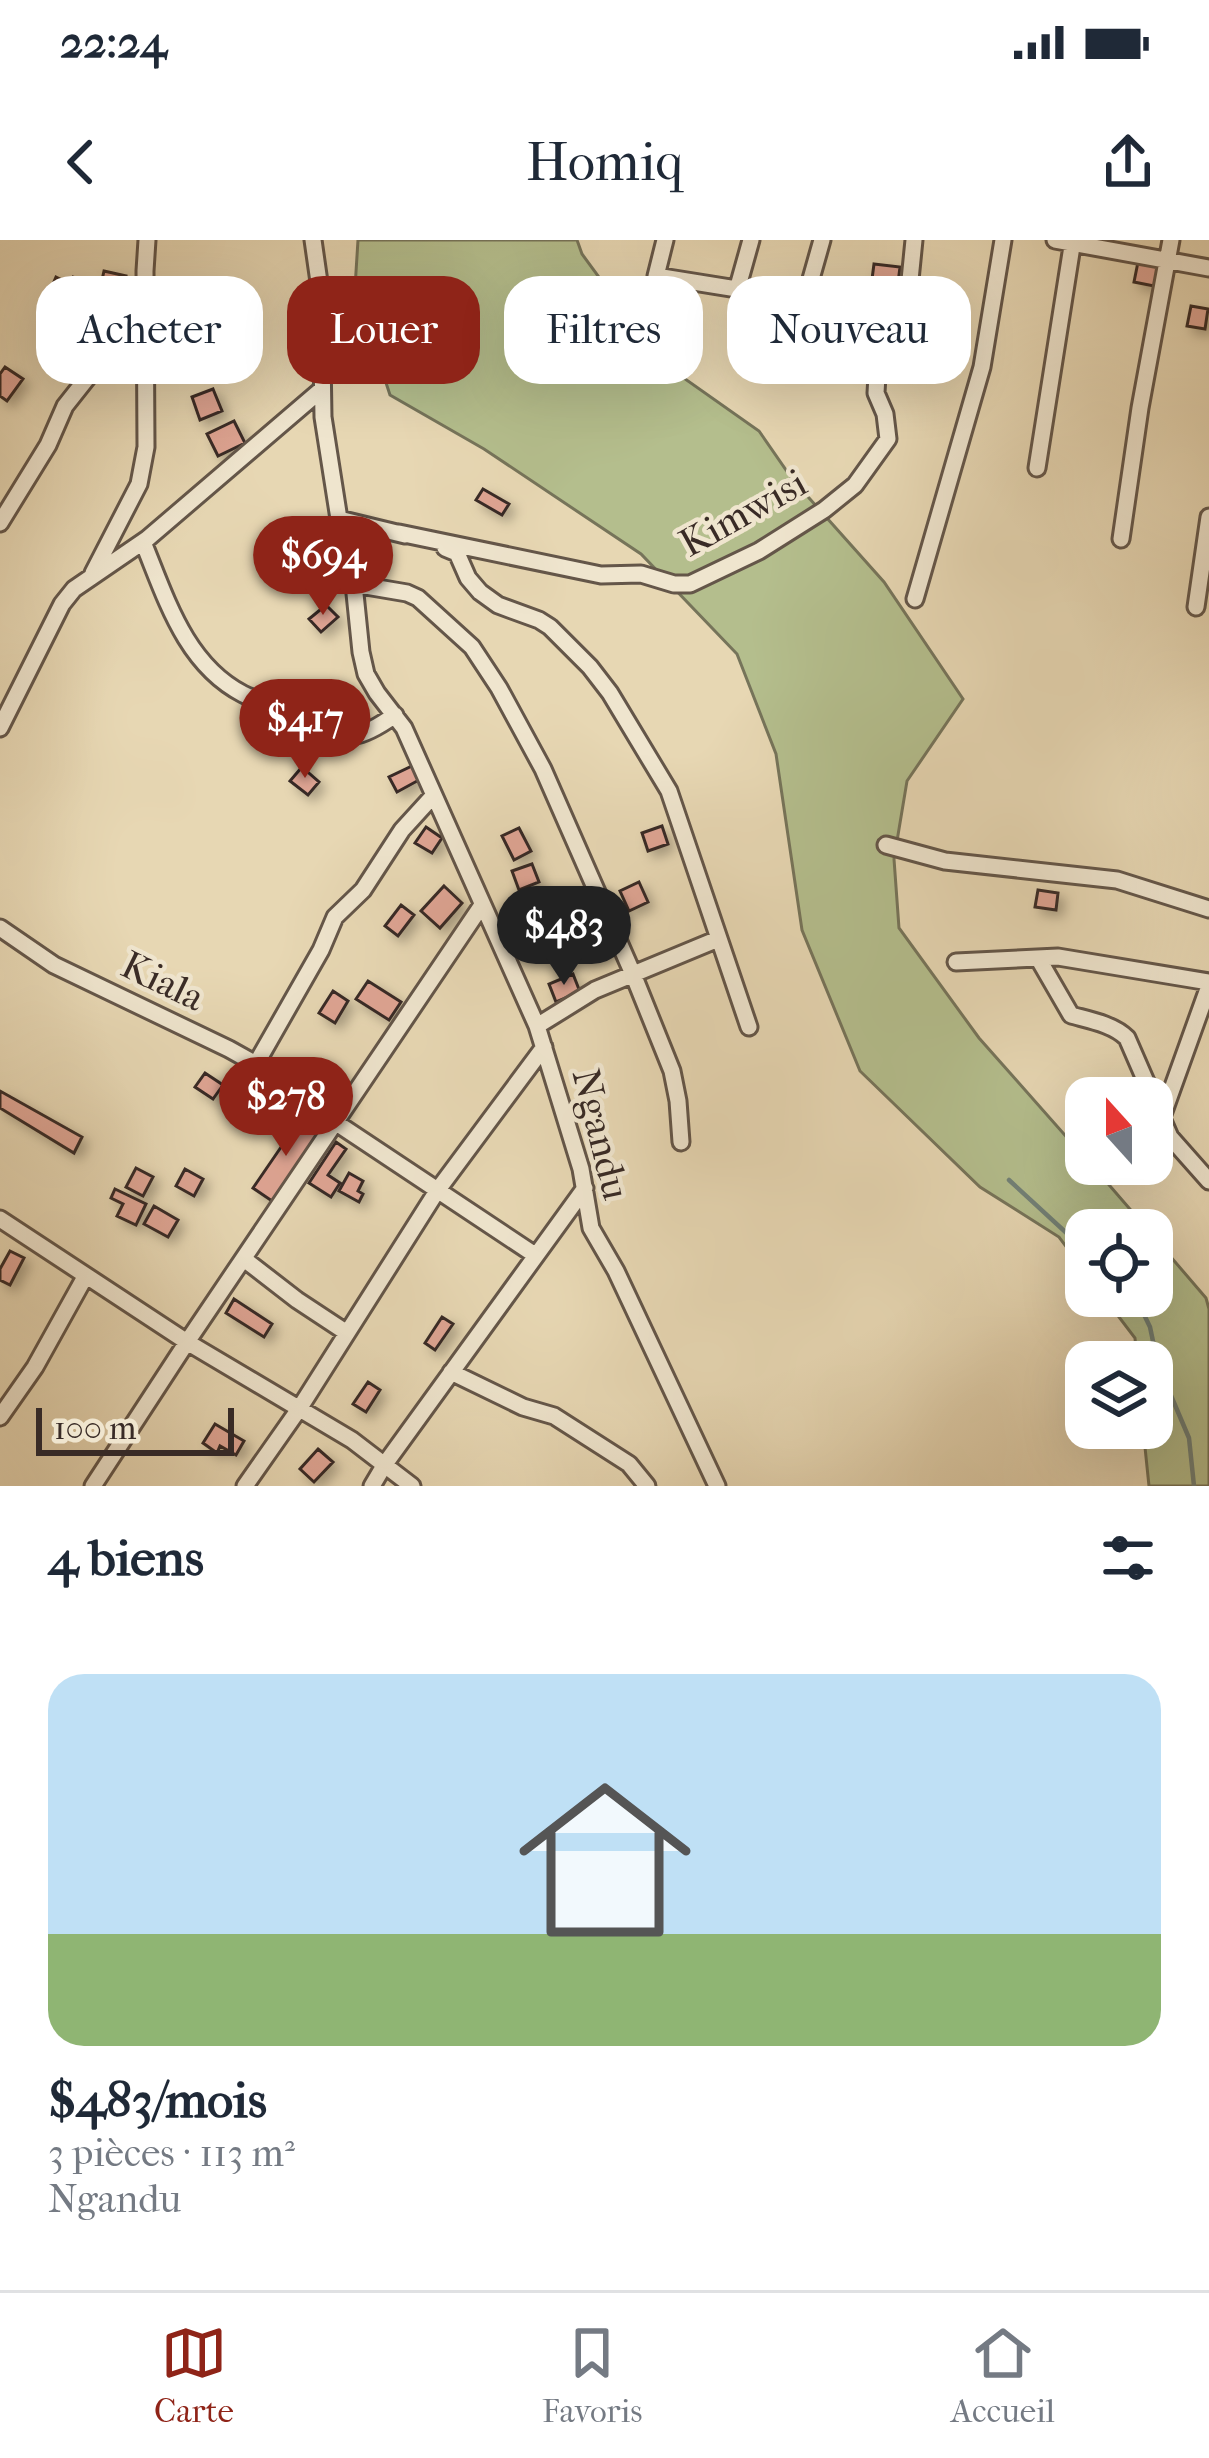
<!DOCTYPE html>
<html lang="fr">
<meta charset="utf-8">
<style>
body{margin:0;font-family:"IM FELL French Canon",serif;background:#f2f2f3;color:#1f2937;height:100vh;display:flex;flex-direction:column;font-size:45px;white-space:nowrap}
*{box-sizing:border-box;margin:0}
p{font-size:39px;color:#747a83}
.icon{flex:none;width:66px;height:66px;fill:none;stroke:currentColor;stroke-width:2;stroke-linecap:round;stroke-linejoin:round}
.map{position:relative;height:1246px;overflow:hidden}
.panel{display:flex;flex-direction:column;background:#fff;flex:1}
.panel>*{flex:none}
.guide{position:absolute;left:36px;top:36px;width:1137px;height:108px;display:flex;gap:24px}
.needle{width:78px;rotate:339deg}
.buttons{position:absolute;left:1065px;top:837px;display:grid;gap:24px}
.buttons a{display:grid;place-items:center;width:108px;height:108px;border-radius:24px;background:#fff;box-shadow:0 12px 48px #0002;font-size:60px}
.scale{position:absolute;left:36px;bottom:30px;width:198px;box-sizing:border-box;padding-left:12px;border:6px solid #392b26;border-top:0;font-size:33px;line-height:42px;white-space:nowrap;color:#392b26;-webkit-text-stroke:9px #efe5ce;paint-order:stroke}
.price{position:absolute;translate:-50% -102px;padding:0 27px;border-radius:42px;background:#8f2418;color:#fff;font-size:39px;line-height:78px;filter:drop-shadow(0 3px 6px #0008)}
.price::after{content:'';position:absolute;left:50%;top:72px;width:36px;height:27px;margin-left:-18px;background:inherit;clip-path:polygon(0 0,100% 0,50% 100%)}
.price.on{background:#222;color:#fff}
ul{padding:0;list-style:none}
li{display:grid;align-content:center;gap:24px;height:636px;padding:0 48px}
li span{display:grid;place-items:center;height:372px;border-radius:36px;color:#555}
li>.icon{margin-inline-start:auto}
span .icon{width:216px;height:216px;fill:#fffc;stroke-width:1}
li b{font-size:51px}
h2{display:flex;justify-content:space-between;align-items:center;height:144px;padding:0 48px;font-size:51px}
.chip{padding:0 42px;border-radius:36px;background:#fff;box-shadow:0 12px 48px #0002;font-size:42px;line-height:108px}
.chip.on{background:#8f2418;color:#fff}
.status{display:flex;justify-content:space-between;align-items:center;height:84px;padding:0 60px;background:#fff;direction:ltr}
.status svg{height:33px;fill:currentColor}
header{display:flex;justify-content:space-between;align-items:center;height:156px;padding:0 48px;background:#fff;font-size:54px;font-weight:600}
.menu{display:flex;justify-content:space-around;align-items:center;height:168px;border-top:3px solid #e0e1e3;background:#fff;font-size:33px;color:#747a83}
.menu a{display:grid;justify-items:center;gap:6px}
.menu .on{color:#8f2418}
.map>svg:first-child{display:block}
</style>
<div class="status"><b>22:24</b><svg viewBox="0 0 49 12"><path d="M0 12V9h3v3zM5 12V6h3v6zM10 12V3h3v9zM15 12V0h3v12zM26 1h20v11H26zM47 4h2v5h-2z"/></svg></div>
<header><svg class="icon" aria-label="back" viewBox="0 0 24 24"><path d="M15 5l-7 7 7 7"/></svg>Homiq<svg class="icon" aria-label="share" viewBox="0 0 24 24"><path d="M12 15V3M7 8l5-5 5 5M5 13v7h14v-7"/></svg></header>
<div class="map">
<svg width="1209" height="1246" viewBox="0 0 1209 1246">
<defs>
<filter id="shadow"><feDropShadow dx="6" dy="6" stdDeviation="6" flood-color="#0004"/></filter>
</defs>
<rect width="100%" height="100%" fill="#e7d7b3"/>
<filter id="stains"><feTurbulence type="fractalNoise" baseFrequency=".00167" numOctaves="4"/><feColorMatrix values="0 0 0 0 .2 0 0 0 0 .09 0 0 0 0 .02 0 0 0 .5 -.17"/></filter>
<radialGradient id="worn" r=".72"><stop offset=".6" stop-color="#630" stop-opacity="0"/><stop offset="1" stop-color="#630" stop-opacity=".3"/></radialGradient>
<path fill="#b4be8d" stroke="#76745a" stroke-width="3" d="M358 0H577L582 14 661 122 759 191 793 240 884 342 963 459 907 541 894 619 899 688 979 798 1086 919V924H1091L1148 990H1086V1033L1059 997 980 947 860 831 802 690 776 514 737 414 641 314 484 209 390 155 355 48Z
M1152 995 1206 1058 1209 1069V1246H1149L1143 1188H1152V1122H1137L1135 1098 1103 1056H1152Z"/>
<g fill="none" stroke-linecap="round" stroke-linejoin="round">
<path stroke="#718178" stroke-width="4.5" d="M1009 940 1086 1011
M1135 1056 1150 1087 1158 1125 1189 1198 1194 1246"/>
</g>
<path fill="#dea493" stroke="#392b26" stroke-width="3" filter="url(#shadow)" d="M1138 22 1158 26 1154 46 1134 42Z
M874 24 900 27 898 43 872 39Z
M104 31 126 36 123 53 100 49Z
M56 37 70 44 73 37 79 39 65 69 46 60Z
M1191 66 1208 69 1205 89 1187 86Z
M5 127 23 139 7 161 0 156V134Z
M213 149 222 171 200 180 192 157Z
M234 181 245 203 218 216 207 194Z
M483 249 509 264 502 275 476 260Z
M326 365 338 377 321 392 309 379Z
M412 526 419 540 397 552 389 537Z
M302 527 319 542 308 555 290 541Z
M662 586 668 604 648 611 642 593Z
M426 587 442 598 432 613 415 603Z
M519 588 531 611 514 620 502 596Z
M532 624 539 642 519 650 512 631Z
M639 642 648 662 629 671 620 651Z
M444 646 462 663 440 688 421 671Z
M1038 650 1058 653 1056 670 1035 667Z
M401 665 414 675 398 696 385 686Z
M573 734 580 752 556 762 549 744Z
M368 741 401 762 389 780 356 759Z
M333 751 348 761 335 783 319 773Z
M205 833 223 845 213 859 195 847Z
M240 836 260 848 250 865 230 853Z
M0 851 82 897 74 913 0 868Z
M301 878 320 891 272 961 253 948Z
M336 902 346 909 328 935 340 943 331 957 309 943Z
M136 928 153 937 143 956 126 947Z
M185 929 203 939 194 956 176 946Z
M349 933 363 941 358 951 363 954 359 962 339 951Z
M115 949 146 964 136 985 117 976 123 964 111 958Z
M154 966 178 980 168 997 144 984Z
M10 1011 24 1018 10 1045 0 1040V1029Z
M234 1059 272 1084 264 1097 226 1073Z
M442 1077 453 1084 435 1110 425 1103Z
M368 1142 380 1150 366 1172 353 1164Z
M215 1184 244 1201 236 1215 220 1206 217 1213 203 1203Z
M318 1209 333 1222 314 1242 300 1229Z"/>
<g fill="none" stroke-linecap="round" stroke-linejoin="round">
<g stroke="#645649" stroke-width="21">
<path id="street" d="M313 0 321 56 323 177 339 279 354 344 361 412 366 434 377 453 404 488 537 786 581 929 591 988 616 1031 717 1246
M665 0 656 36 805 60 862 73 901 74
M1055 0 1209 28
M737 50 751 0
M805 60 822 0
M1037 228 1073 0
M339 279 405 295
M0 283 48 205 65 166 145 65
M399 293 601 335 641 334 674 344H690L759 311 824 270 855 245 888 199 885 174 876 153 877 135 908 60 914 0
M1121 299 1140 168 1171 0
M143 302C166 358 185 424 243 454 259 462 279 465 296 472 346 492 344 511 395 475
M445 308 457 313 468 338 480 352 498 365 539 380 550 387 590 427 610 453 669 551 749 787
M93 333 139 244 146 207 145 31 147 0
M354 344 407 353 418 358 472 407 499 448 543 529 633 734 672 831 678 861 681 902
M915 359 982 127 1003 0
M1196 367 1209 277
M0 488 62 364 74 349 147 299 321 150
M886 605 945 621 1117 640 1209 669
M0 688 54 725 229 809 263 828 335 882 535 1015
M1038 718 1071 775C1089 780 1113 784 1127 798L1170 897 1209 941
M956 722 1058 717 1209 742
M537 786 595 750 718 699
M256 824 321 710 335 677 363 650 402 590 433 556
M1162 877 1209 746
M0 979 187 1102 352 1200 412 1246
M244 1019 297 1060 347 1093
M451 1132 523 1167 554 1176 629 1224 647 1246
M0 1177 35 1127 85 1037
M93 1246 187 1102 482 665
M245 1246 299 1169 437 951 544 807
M372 1246 385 1224 585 948"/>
</g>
<use href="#street" stroke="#efe5ce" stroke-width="15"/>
</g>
<g text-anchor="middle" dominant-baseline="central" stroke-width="9" stroke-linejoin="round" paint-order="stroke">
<g font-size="39" fill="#392b26" stroke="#efe5ce">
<text transform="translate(743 273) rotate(-29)">Kimwisi</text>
<text transform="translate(163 741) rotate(26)">Kiala</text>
<text transform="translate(601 894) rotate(76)">Ngandu</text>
</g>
</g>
<rect width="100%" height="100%" filter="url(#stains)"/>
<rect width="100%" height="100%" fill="url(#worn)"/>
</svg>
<div class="buttons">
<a><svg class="needle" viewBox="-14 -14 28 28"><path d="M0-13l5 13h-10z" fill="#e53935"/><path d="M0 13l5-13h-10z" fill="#747a83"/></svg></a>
<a><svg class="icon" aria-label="locate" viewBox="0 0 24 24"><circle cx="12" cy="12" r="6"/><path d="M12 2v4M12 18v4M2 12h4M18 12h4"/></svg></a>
<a><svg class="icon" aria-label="layers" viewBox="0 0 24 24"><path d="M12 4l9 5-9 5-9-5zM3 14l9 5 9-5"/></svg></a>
</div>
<div class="scale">100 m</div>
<b class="price" style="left:323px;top:378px">$694</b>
<b class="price" style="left:305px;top:541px">$417</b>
<b class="price on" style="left:564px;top:748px">$483</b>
<b class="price" style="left:286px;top:919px">$278</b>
<div class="guide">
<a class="chip">Acheter</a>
<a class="chip on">Louer</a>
<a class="chip">Filtres</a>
<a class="chip">Nouveau</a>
</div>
</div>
<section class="panel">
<h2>4 biens<svg class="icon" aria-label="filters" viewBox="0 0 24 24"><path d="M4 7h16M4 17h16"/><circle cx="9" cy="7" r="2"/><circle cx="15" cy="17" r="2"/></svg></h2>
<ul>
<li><span style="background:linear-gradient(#bfe0f5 70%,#8fb573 0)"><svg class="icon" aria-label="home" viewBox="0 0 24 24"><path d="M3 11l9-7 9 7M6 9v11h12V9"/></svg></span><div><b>$483/mois</b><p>3 pièces · 113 m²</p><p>Ngandu</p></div></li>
</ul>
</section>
<nav class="menu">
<a class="on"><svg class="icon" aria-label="map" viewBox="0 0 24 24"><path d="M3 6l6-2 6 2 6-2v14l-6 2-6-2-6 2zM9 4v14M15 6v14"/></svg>Carte</a>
<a><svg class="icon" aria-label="saved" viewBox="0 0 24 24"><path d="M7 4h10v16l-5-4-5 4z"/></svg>Favoris</a>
<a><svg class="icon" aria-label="home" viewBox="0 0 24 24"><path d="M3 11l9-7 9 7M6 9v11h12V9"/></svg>Accueil</a>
</nav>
